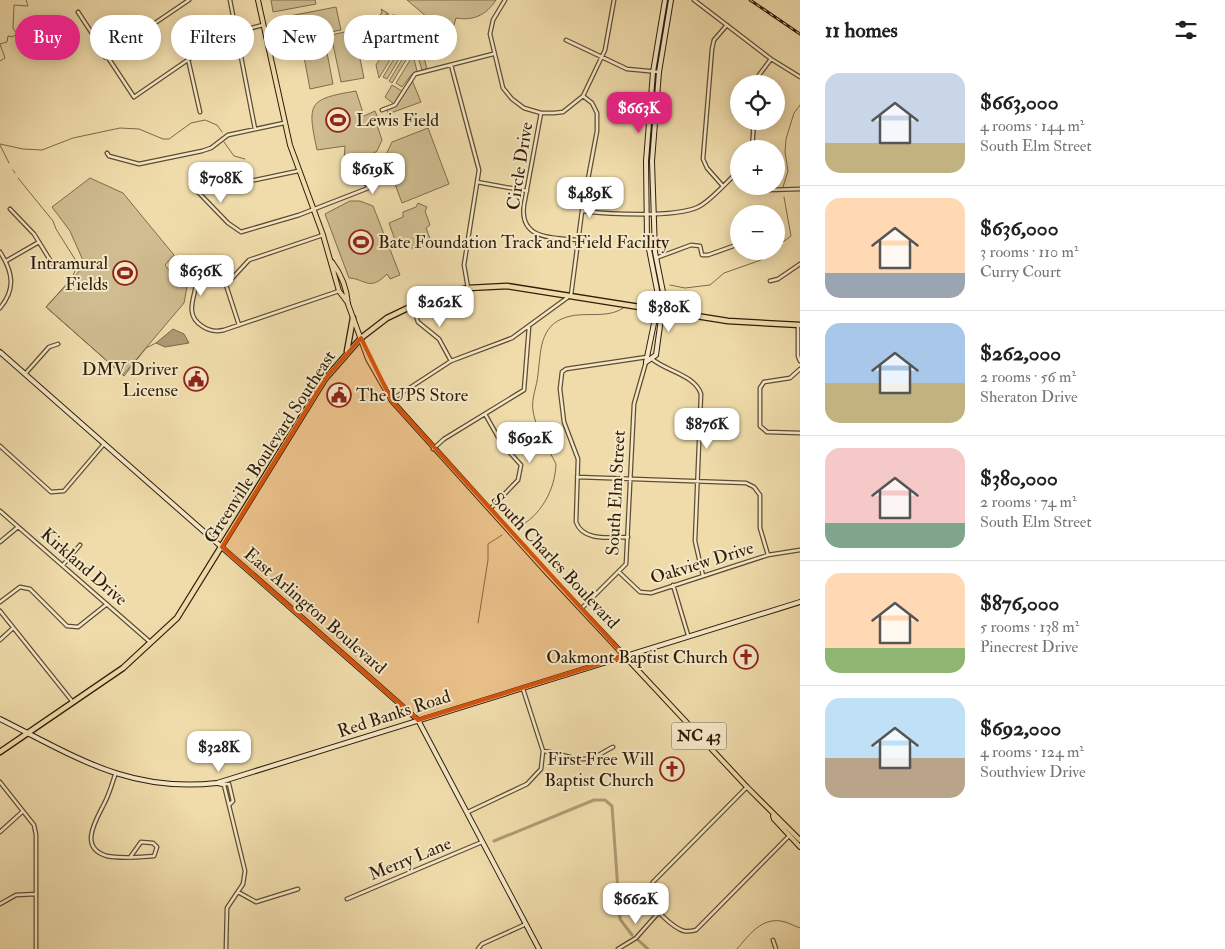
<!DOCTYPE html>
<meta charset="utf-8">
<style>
body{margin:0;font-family:"IM FELL Double Pica",serif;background:#f6f6f6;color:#202124;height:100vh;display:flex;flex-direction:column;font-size:19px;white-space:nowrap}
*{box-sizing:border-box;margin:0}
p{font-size:16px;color:#757577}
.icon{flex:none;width:28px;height:28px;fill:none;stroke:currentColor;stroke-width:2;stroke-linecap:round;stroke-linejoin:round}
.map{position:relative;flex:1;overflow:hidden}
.drawer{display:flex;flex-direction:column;background:#fff;width:425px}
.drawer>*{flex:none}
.hud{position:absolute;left:15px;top:15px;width:475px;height:45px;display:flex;gap:10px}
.controls{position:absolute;left:730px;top:75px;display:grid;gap:10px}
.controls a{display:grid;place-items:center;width:55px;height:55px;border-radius:50%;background:#fff;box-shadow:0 2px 12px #0003;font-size:25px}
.price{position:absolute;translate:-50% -42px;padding:0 11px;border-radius:10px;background:#fff;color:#222;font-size:16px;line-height:32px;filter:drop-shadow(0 1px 2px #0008)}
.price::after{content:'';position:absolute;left:50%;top:30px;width:15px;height:11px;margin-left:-8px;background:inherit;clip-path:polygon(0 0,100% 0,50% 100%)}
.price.active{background:#db2777;color:#fff}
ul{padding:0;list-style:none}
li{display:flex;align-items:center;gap:15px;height:125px;padding:0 25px}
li+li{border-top:1px solid #e0e0e0}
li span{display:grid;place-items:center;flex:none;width:140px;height:100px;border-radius:15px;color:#555}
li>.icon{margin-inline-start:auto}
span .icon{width:60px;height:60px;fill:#fffc;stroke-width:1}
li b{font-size:21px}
h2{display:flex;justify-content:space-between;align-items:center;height:60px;padding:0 25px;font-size:21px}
.tag{padding:0 18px;border-radius:22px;background:#fff;box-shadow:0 2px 12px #0003;font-size:18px;line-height:45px}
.tag.active{background:#db2777;color:#fff}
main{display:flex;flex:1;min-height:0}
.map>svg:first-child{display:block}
</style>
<main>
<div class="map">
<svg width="800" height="949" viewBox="0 0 800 949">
<rect width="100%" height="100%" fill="#f0dcab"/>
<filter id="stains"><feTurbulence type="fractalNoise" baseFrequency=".004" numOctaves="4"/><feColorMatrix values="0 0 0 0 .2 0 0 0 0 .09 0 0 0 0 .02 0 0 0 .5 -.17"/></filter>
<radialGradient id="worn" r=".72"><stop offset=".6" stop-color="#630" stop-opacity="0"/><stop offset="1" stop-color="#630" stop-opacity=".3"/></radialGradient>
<path fill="#cfbc90" stroke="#7e6c4d" d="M271 0H315L316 4 273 12Z
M407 0H496C486 15 474 21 456 18L453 28 427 17Z
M336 7 341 30 289 40 284 17Z
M381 9 389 14H386L371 38 373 40 371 43 369 30 371 31 382 12Z
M392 15 402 16 375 60 372 48H375L393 19Z
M405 17 413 22 379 78 376 65Z
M415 24 419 26 387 79 383 77Z
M421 28 424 30 392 83 389 81Z
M354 30 364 78 341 82 331 35Z
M324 37 333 84 310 89 301 41Z
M420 43 427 69 422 70 416 51Z
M412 57 414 59 417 71 412 74 402 87 396 83Z
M412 80 421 102 388 114 387 110 396 106Z
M392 85 402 91 394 104 385 97Z
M356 91 364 116 375 111 378 118 375 119 382 140 377 151 369 156 370 159 344 161 345 146 317 150C307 103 308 99 356 91Z
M428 128 449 184 402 203 385 157 392 142Z
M90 178 123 193 174 255 165 265 175 278 187 287 184 303 123 375 46 307 85 265 70 231 52 207Z
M350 201H360L373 206 400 275 390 279 387 274C369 292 366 279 349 278L325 214Z
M418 203 427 207 425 211 430 225 426 228 431 241C420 251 406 250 395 240L389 223 403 217V212L416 207Z"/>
<path fill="#ae9b74" stroke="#7a694a" d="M173 329 184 334 189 343 165 347 156 343Z"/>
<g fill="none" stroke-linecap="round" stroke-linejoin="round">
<path stroke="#7a694a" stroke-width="1" d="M0 61 5 58 0 44 7 42 8 36 12 37 17 34 13 28 14 5 28 6 26 0
M224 142 234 156 245 159
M0 144 23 149 42 150 73 138 120 128 139 129 163 139H169L191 123 205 120 217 125 222 132
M0 145 9 163
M13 170 15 173
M18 178 53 221 56 229 78 264 72 278 46 307 124 376 146 348 156 343
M783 187 788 171 785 152 786 139 794 113 800 105
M776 247 791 236 784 197
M670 285 685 288 710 285 724 273 761 260 771 251
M517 528C541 516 555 490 556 464 548 448 536 430 533 411 531 398 537 387 538 374 541 352 539 325 567 317 587 311 609 320 626 306
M478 623 488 560V544L502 535
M737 949C749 935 761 918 781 921 788 922 794 926 800 928"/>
<path stroke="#ae9b74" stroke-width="3" d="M494 841 594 800H605L612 806 620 919 632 935
M637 939 648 949"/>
<g stroke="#5e4d32" stroke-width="5">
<path id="street" d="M230 0 255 129
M505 0 493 20 490 34 503 88 512 99 524 108 541 113H554L563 112 583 96 605 50 614 0
M694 0 771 59 800 77
M78 12 134 97 224 35 263 25
M566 40 627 69 659 72
M105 57 189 0
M188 59 200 112
M451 65 479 170 464 265 468 288
M757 84 759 75 771 59
M382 110 395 105 415 74 493 54
M541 113 524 205C519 240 553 238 579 240
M752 149 754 121
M107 153 109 156 139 164 202 151 211 148 228 135 284 123
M298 171 198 192 228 223 241 232 299 215 371 187
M365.5 182a4.5 4.5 0 1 1 9 0a4.5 4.5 0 1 1-9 0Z
M477 182 527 191
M722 185 707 168 703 159 712 49 714 40 727 25
M758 186 768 190 800 189
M10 209 34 234 55 268
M582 211C608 214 675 218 698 207 711 201 728 180 739 171
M0 252C13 272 16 289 0 308
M656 258 691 245 700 246 702 255H708L739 244
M183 259C189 262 194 265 196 272 201 290 180 312 202 326 209 331 216 332 224 330L339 291
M6 261 39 242
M770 281 778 279 800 264
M413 307 418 322 439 339 451 361
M239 325 226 285 249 260 323 235
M798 326V356L800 361
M652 359C666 371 695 375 701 394L695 541 703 576
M800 369 790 378 764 382 760 388V426L767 432 800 433
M25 374 49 347 58 344
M391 400 451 361 512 338 571 295 582 211 597 131V113L592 103 583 96
M485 414 502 444 521 465 518 480 490 509
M0 446 51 492 64 491 104 444
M433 449 444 439 524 390 529 327
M577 477 746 483 754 487 760 495V528L768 555
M0 511 150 642
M628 537C611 537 583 542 576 522L578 459 564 422 560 389 562 372 566 369 647 357
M0 542 18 527
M63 565 80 545
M620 573 640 592 651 593 768 555 800 550
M673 585 688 635
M0 602 20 587 30 589 67 626 78 627 107 604
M581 609 626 564 634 404 646 362
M0 611 72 701
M0 640 12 629
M543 751C559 752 576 762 591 758 598 757 606 750 613 747
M115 775C112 784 109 795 104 804 96 820 78 848 107 856 121 859 139 857 154 856L157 847 153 843 141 842 131 856
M0 782 34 825 36 835V949
M219 784 224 785 245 871 243 884 227 908 226 949
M222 784H229L233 801 230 804
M747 787 653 882 648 896C651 907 673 928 684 931 688 932 692 931 696 930L790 835
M468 812 527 784 541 769 543 751 523 689
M0 832 22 812
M238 892 256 902 298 889
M347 899 482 842
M0 904 16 895 36 894
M773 940 776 949
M478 949 482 944 526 924
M618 949 636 938 660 911"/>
</g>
<g stroke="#2d1d0a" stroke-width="6">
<path id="secondary" d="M0 352 418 720 539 949
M646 362 656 355 664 297 655 252 652 161 659 72 671 0
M646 362 658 304 657 290 647 239 646 161 653 72 665 0
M0 719C76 757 129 793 217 783L800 602"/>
</g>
<g stroke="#2d1d0a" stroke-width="6">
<path id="primary" d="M258 0 290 145 323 235 339 291 348 303
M332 262C341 274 347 289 348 304L368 359 392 401 548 574 747 787 800 840
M773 816 774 819 800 847"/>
</g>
<g stroke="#2d1d0a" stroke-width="7">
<path id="highway" d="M347 351 353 318
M0 752 123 668 177 618 325 379 361 338 387 318 431 297 468 288 507 286 728 321 800 325"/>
</g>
<use href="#street" stroke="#f5e8c8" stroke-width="2.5"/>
<use href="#secondary" stroke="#f5e8c8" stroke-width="4"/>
<use href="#primary" stroke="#f0dcab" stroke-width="4"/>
<use href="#highway" stroke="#f0dcab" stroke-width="4.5"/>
<g stroke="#2d1d0a" stroke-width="3">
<path id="rail" d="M750 0 800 34"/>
</g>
<use href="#rail" stroke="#f5e8c8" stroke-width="1" stroke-dasharray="4" stroke-linecap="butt"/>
</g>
<path fill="#d5530c" fill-opacity="0.2" stroke="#d5530c" stroke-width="4" stroke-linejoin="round" d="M361 338 392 401 625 656 418 720 222 547 325 379Z"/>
<defs>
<g id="stadium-ring" transform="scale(1.25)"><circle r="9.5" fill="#f5e8c8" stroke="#8f2418" stroke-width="1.5"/><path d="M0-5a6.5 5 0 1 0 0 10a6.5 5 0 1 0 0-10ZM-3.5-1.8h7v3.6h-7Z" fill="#8f2418"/></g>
<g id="civic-ring" transform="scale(1.25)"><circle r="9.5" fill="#f5e8c8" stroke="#8f2418" stroke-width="1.5"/><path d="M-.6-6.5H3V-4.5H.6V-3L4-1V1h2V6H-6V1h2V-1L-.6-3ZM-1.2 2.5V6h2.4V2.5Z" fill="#8f2418"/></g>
<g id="church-ring" transform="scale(1.25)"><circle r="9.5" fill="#f5e8c8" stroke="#8f2418" stroke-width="1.5"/><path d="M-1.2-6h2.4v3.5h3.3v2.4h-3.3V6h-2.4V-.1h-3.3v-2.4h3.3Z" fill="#8f2418"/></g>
</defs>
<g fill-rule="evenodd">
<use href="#stadium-ring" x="338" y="120"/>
<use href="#stadium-ring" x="361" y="242"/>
<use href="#stadium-ring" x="125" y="273"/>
<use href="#civic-ring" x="196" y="379"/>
<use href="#civic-ring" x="339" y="395"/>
<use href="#church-ring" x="746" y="657"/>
<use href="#church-ring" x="672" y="769"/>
</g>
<g text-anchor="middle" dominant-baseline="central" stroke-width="4" stroke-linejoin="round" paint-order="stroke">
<rect fill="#f5e8c8" stroke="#695a43" stroke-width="1" x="671.5" y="722.5" width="55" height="27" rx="4"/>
<g font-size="16" font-weight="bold" fill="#2d1d0a">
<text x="699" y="736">NC 43</text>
</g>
<g font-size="18" fill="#2d1d0a" stroke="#f5e8c8" text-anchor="end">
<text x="356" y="120" text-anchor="start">Lewis Field</text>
<text x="378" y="242" text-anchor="start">Bate Foundation Track and Field Facility</text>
<text x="108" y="263">Intramural<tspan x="108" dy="21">Fields</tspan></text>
<text x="178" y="369">DMV Driver<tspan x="178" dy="21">License</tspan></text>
<text x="356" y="395" text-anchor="start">The UPS Store</text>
<text x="728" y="657">Oakmont Baptist Church</text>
<text x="654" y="759">First Free Will<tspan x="654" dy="21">Baptist Church</tspan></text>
</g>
<g font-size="18" fill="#2d1d0a" stroke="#f5e8c8">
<text transform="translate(520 166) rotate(-81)">Circle Drive</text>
<text transform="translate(270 447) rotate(-57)">Greenville Boulevard Southeast</text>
<text transform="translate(616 493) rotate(-87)">South Elm Street</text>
<text transform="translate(555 561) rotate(47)">South Charles Boulevard</text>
<text transform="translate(702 563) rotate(-17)">Oakview Drive</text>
<text transform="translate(84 567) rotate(41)">Kirkland Drive</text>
<text transform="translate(315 611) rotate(41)">East Arlington Boulevard</text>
<text transform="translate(394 714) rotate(-18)">Red Banks Road</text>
<text transform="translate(410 859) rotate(-22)">Merry Lane</text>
</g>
</g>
<rect width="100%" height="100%" filter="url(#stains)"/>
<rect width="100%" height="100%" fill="url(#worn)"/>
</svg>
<div class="controls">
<a><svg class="icon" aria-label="locate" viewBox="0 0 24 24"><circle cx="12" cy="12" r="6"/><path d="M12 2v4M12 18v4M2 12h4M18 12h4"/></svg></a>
<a>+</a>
<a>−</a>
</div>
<b class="price active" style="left:639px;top:134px">$663K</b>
<b class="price" style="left:373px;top:195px">$619K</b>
<b class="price" style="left:221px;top:204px">$708K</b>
<b class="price" style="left:590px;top:219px">$489K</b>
<b class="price" style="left:201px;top:297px">$636K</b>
<b class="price" style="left:440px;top:328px">$262K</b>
<b class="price" style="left:669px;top:333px">$380K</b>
<b class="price" style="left:707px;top:450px">$876K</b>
<b class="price" style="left:530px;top:464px">$692K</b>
<b class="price" style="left:219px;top:773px">$328K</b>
<b class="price" style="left:636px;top:925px">$662K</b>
<div class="hud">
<a class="tag active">Buy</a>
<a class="tag">Rent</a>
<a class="tag">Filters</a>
<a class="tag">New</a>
<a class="tag">Apartment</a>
</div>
</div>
<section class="drawer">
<h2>11 homes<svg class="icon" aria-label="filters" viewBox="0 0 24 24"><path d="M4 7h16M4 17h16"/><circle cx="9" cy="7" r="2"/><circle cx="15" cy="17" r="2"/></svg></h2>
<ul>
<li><span style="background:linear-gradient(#c9d6e8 70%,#c2b280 0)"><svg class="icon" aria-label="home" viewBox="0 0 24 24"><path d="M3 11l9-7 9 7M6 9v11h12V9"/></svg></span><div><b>$663,000</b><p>4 rooms · 144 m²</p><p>South Elm Street</p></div></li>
<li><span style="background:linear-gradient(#ffd9b3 75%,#9aa5b1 0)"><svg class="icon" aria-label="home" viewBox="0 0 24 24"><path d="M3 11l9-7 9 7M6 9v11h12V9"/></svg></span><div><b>$636,000</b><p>3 rooms · 110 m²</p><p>Curry Court</p></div></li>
<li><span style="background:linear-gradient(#a9c7e8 60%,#c2b280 0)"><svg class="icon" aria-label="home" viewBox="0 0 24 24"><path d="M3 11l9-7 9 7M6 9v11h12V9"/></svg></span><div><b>$262,000</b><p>2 rooms · 56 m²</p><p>Sheraton Drive</p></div></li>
<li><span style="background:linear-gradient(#f6c9c9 75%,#7fa58c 0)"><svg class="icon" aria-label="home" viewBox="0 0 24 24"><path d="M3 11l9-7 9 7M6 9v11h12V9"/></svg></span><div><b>$380,000</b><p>2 rooms · 74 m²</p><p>South Elm Street</p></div></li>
<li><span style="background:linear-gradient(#ffd9b3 75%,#8fb573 0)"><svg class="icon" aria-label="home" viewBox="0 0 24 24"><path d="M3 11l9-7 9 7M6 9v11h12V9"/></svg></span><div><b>$876,000</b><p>5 rooms · 138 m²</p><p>Pinecrest Drive</p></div></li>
<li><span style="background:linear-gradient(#bfe0f5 60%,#b9a48a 0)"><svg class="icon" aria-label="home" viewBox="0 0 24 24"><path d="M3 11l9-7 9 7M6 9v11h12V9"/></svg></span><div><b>$692,000</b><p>4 rooms · 124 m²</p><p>Southview Drive</p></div></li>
</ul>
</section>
</main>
